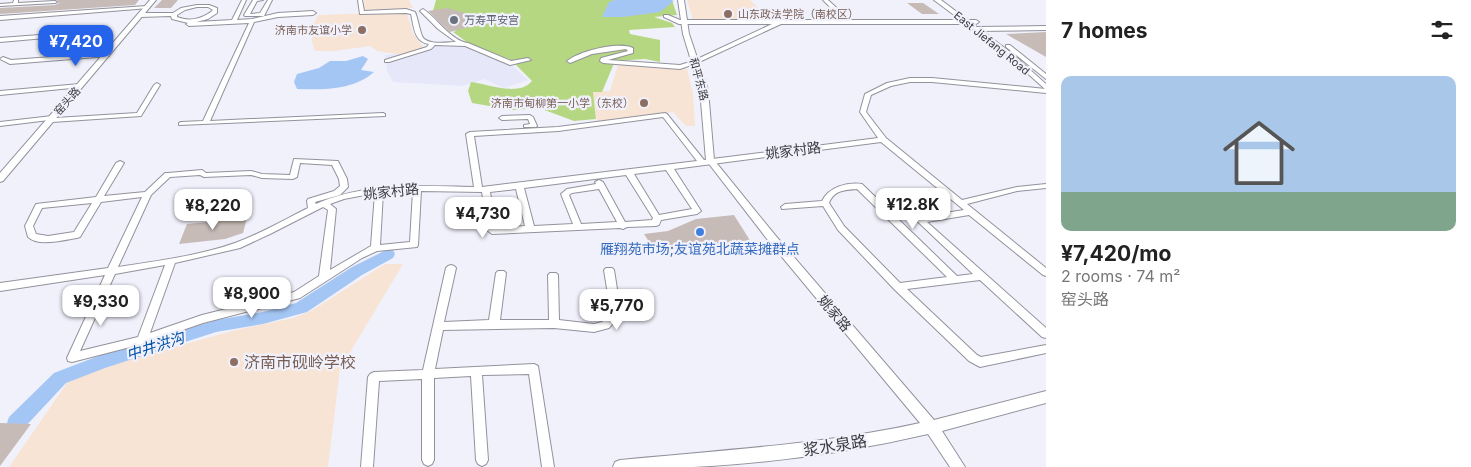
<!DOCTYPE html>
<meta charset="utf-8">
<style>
body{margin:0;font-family:Inter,"Noto Sans SC",sans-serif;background:#f2f2f2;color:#222;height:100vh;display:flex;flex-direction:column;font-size:19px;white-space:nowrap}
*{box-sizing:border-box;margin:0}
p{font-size:16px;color:#767676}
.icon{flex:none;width:28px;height:28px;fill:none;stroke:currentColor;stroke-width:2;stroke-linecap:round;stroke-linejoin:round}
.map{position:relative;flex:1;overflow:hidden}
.drawer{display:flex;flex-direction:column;background:#fff;width:425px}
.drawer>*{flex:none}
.price{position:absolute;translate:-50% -42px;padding:0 11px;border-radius:10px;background:#fff;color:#222;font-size:16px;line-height:32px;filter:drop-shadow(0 1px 2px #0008)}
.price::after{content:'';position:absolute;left:50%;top:30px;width:15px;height:11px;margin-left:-8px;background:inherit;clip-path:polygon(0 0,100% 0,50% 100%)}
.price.active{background:#2563eb;color:#fff}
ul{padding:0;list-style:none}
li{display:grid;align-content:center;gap:10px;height:265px;padding:0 15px}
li+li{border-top:1px solid #e0e0e0}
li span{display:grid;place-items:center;height:155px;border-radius:10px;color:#555}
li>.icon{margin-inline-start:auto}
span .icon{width:90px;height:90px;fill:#fffc;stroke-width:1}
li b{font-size:21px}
h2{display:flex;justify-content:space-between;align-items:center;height:60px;padding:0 15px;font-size:21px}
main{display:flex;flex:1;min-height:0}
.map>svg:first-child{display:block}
</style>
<main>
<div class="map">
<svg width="1046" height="467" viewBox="0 0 1046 467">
<rect width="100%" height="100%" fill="#f1f1fc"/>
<path fill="#e7e7fa" d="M465 42 504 58 528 80 504 88 484 79 463 86 393 82 387 71 385 55 398 54 434 46 440 43Z"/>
<path fill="#f7e4d4" d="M364 0H409L413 8 365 12Z
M687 0H750L771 20H693Z
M403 12 407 13 413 34 424 48 403 55 377 51 370 46 335 51H315L312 42 313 25 318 15Z
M618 65 664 66 678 70 687 68 693 94 695 126H686L673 112 597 122 593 91H610Z
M385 264H403L340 369 328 467H9L69 380 145 355 236 330 293 318 311 311Z"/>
<path fill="#b6d781" d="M436 0H672L677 15 654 17 672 23 675 27 629 30 630 34 660 40V62L645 59 615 61 602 92H593L596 119 574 121 539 108 513 110 472 103 468 91 471 82C488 84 519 97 532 81L511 60 468 43 453 32 456 31 433 11Z"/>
<path fill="#a4c6f4" d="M615 0H671L674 1 660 12 623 17H602L609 2Z
M363 56 368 59 361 70 374 72C354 90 323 90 297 89L294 82 297 74 319 68 330 61H346Z"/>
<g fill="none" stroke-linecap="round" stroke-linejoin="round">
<path fill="#a4c6f4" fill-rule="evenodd" d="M388 249 393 250 395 254 393 258 362 275 307 312 263 324 216 332 105 368 66 383 23 429 16 432 9 429 7 423 9 417 54 373 101 355 216 320 263 312 296 303 352 267Z"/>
</g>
<path fill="#c7bbb7" d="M57 0H139L135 5 0 14V8L55 5 59 3Z
M162 0H178L171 8H154Z
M907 3H923L939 14H922Z
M447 8 469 14 477 25 450 32 428 11Z
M1046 32V57L1006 34Z
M734 215 751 242 655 251 644 234 668 231 696 219Z
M247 218 243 233 225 239 179 244 187 224Z
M0 423 31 424 0 466Z"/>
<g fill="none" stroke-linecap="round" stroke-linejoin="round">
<g stroke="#92929c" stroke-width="2">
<path id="minor" d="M14 0H18V3L55 1 57 2 55 3 0 6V4L13 3Z
M242 0H246L237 20 252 19 278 13 313 11 316 13 313 15 278 17 254 22 210 121 383 113 385 114V116L179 125V123L181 122 203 121 249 23 189 26 186 24 188 23 172 19 171 16 140 17 137 15 140 13H173L181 8 197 5H209L217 8V13L208 19 196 22 232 20ZM197 7H208L213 10 212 11C202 19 189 22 177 17V15L185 10Z
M253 0H263L257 1 250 14 260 13 268 0H272L264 16H245L244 15Z
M358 0H362L364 11 406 9 415 12C418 19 419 28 422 36 427 46 447 42 456 42L438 29 420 11 423 9C437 18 451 41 468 43L511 61 528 58 531 60 510 65 465 46 435 45 431 49 389 62H385V60L427 47 429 44C414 42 414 27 411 14L406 13 360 14Z
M823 0H828L841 12V14H837Z
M147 6H149V8L0 20V16Z
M664 15H668L680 20H976L979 22 976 24H781L697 63 680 69 603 63 600 61 601 58 628 51 626 49 592 54 570 63 567 61C579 51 619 41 633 48V53L608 60 680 65 693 61 772 24H679L664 17Z
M1046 26V30L976 31 973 29 976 27Z
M66 33 68 34V36L0 42V38Z
M107 53 109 54V56L10 64 0 59 3 57 11 60Z
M910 78H932L1046 89V93L932 82H910L891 86 871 95 866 112 886 138 962 200 1017 187 1046 184V188L1017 191 967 204 1046 268V276L1043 275 969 215 927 222 1046 328V338L1042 337 980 280 907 289 977 355 981 357 1046 345V353L980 367 969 361 895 290 838 230 823 206 782 209 781 207 785 204 822 201C829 187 847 182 862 184L957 276 973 274 916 220 920 217 964 210 881 142 674 169 701 211 697 214 661 220 659 225 656 226 627 227 623 229 620 228 492 234 488 231 482 192 421 191 418 245 417 247 377 251 362 258 300 298 203 323 142 344 72 362 68 361 67 358 105 275 0 291V283L108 268 142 197 101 202 80 237 77 238C63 240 39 247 28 237L25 226 36 204 96 197 116 163 120 161 124 163 104 196 145 192 165 173H168L202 170 206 173 251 171 262 174 290 175 294 159 338 161 347 179 348 187 340 195 315 202 316 204C366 182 420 186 474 187L466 134 470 132 558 127 665 113 667 114 704 160 878 138 860 112 865 94 887 83ZM663 117 697 161 482 187 474 136 558 131ZM300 163 332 165 339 179 340 186 334 191 308 199 307 201 308 208C284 220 260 234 235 243 198 256 157 261 118 267L151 195 170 177 200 175 204 177 251 175 262 178 293 179 297 177ZM666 170 692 209 659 215 634 174ZM626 175 653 218 652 220 625 222 603 182 599 180 595 182 596 184 567 189 561 194 573 224 534 226 524 188ZM516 189 525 226 496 228 490 192ZM599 189 617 222 581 224 569 195 572 193ZM857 189 947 277 900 283 844 226 829 203C834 190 845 190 857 189ZM413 191 410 242 380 245 383 192ZM375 193 371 246 330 270 336 209 330 204 344 199ZM92 203 74 232 48 236 36 234 33 226 42 208ZM323 207 328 210 319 276 294 292 202 315 150 333 175 263 240 248 270 234ZM165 265 138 337 80 351 115 274Z
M157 83 160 85 141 116 52 122 49 120 0 126V122L52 116 55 118 137 113 154 85Z
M80 84 83 86 82 87 0 95V91Z
M530 115 533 117 537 126 536 127H524V125L530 124 528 119 502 120 499 118 502 116Z
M451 265 454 266 456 268 444 322 489 320 496 273 498 271H504L506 273 500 320H549L548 275 550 273H556L558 275 559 320 594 324 602 322 611 313 604 270 606 268H612L614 270 621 314 609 328 594 332 554 328 443 330 435 369 534 364 538 366 554 467H542L529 374 482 375 488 460 486 464 482 466 478 464 476 460 471 376 434 378V460L432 464 428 466 424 464 422 460V379L379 381 373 467H361L368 377 370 374 374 372 423 370 446 268 448 266Z"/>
</g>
<g stroke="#92929c" stroke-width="2">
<path id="major" d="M150 0H156L3 181 0 182V173Z
M678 0H684L689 34 708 90 714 160 775 235 934 420 1046 391V403L942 431 965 467H950L928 434C851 452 772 463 693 467 667 467 639 467 613 467L615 462 620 460C720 450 821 445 920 423L767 239 706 160 700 90 683 34Z
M934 0H941L1010 52 1046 84V90L1006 54Z
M1006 45H1010L1046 74V79L1006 47Z"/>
</g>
<use href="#minor" fill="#fff" fill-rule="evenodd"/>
<use href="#major" fill="#fff" fill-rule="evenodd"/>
</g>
<g fill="#8d6e63" stroke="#f1f1fc" stroke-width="2">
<circle cx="728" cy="14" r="5"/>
<circle cx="362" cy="30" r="5"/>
<circle cx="644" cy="103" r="5"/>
<circle cx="234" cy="362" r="5"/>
</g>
<circle fill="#6b7280" stroke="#f1f1fc" stroke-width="2" cx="454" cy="20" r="5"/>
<circle fill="#3f7fe0" stroke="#f1f1fc" stroke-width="2" cx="700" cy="232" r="5"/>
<g text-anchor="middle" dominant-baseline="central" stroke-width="4.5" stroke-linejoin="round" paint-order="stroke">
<g font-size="11" fill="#785e54" stroke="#f1f1fc" text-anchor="end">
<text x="738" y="14" text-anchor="start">山东政法学院（南校区）</text>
<text x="352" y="30">济南市友谊小学</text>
<text x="634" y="103">济南市甸柳第一小学（东校）</text>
</g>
<g font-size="11" fill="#5b616d" stroke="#f1f1fc" text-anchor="start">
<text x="464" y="20">万寿平安宫</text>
</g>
<g font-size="11" fill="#3b3b3f" stroke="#f1f1fc">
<text transform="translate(992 43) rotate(39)">East Jiefang Road</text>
<text transform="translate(699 79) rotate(75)">和平东路</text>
<text transform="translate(67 101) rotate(-49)">窑头路</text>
</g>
<g font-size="14" fill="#3b3b3f" stroke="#f1f1fc">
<text transform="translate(793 150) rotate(-7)">姚家村路</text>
<text transform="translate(391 191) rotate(-6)">姚家村路</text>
<text transform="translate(835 313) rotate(50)">姚家路</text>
</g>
<g font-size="14" fill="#366cbe" stroke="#f1f1fc">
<text x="700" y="248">雁翔苑市场;友谊苑北蔬菜摊群点</text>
</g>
<g font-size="15" font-style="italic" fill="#0052a7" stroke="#f1f1fc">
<text transform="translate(155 346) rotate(-18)">中井洪沟</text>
</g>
<g font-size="16" fill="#785e54" stroke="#f1f1fc" text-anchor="start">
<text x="244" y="362">济南市砚岭学校</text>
</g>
<g font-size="16" fill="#3b3b3f" stroke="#f1f1fc">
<text transform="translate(835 445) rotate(-9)">浆水泉路</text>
</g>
</g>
</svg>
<b class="price active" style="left:76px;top:67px">¥7,420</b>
<b class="price" style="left:913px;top:230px">¥12.8K</b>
<b class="price" style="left:213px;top:231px">¥8,220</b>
<b class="price" style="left:483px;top:239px">¥4,730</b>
<b class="price" style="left:252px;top:319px">¥8,900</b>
<b class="price" style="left:101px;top:327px">¥9,330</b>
<b class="price" style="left:617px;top:331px">¥5,770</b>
</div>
<section class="drawer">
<h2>7 homes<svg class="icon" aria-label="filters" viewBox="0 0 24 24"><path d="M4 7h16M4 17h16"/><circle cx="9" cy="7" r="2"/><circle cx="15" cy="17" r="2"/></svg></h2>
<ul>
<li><span style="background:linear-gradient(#a9c7e8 75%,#7fa58c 0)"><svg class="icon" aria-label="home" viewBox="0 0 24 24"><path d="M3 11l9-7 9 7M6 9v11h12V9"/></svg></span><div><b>¥7,420/mo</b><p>2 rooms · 74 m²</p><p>窑头路</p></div></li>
</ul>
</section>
</main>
